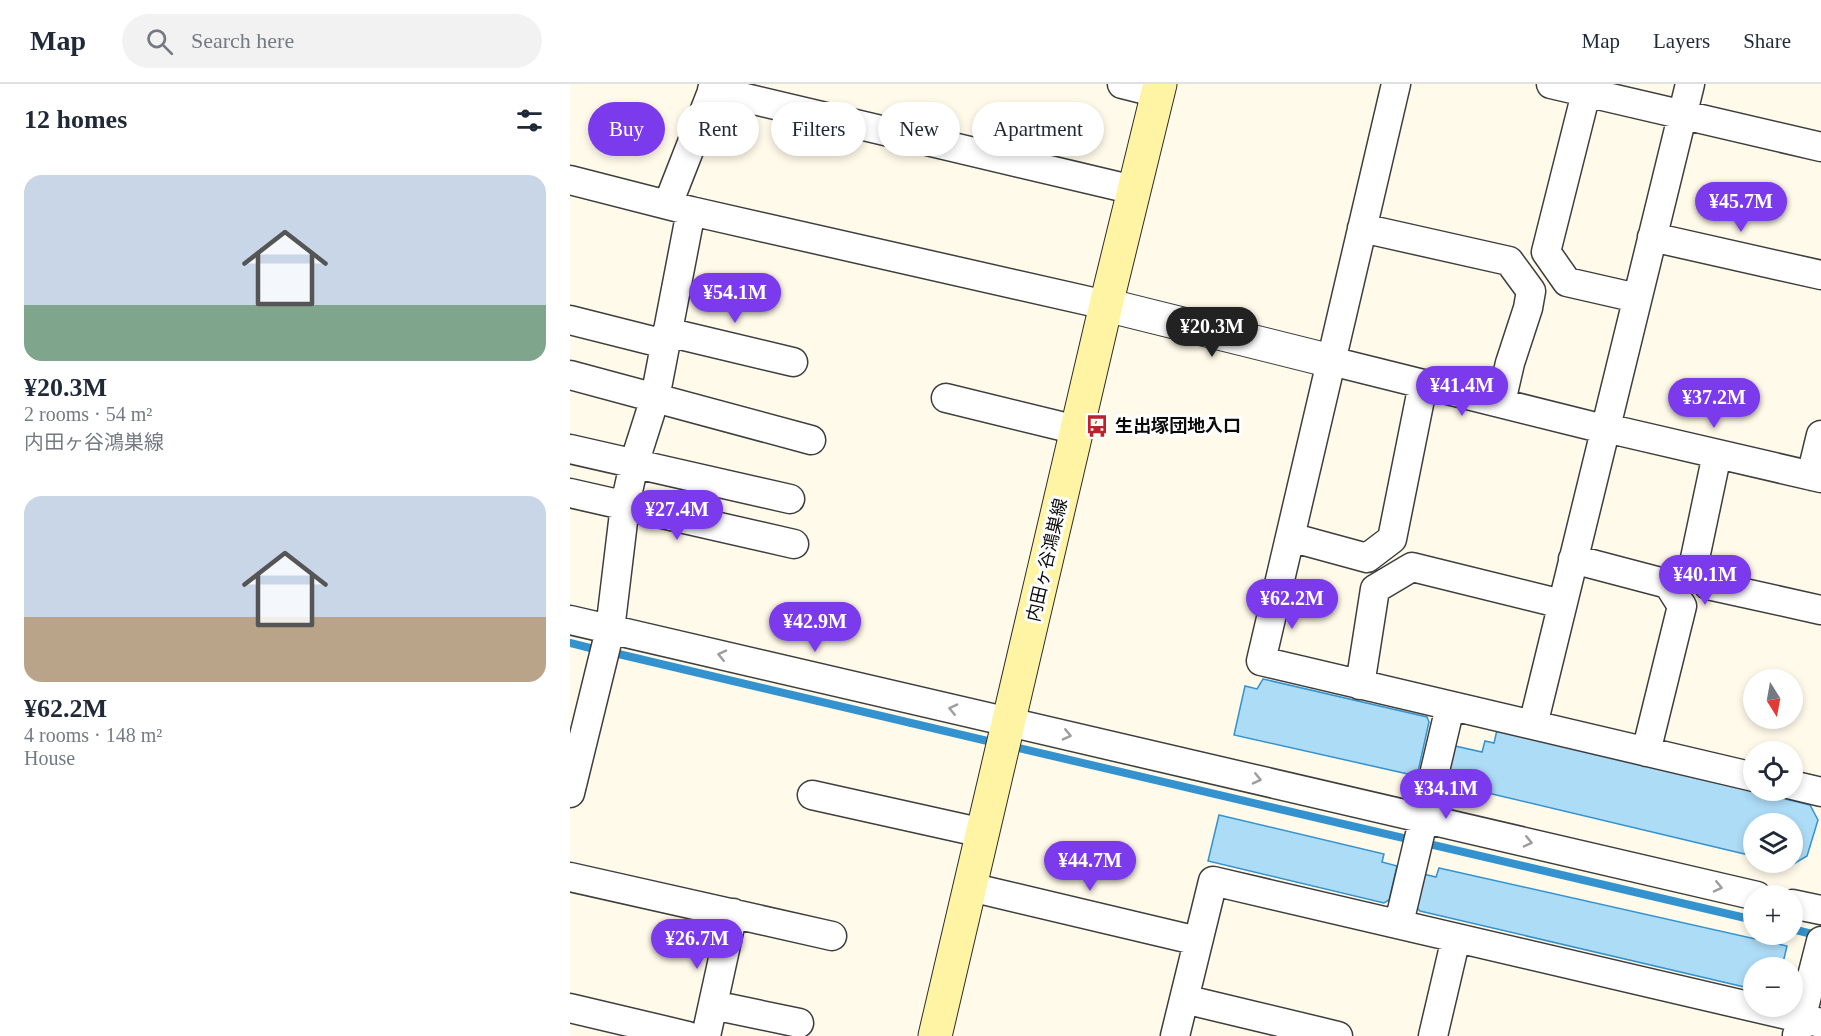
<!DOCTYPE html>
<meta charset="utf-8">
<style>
body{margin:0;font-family:"Times New Roman","Noto Sans JP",serif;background:#f2f2f3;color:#1f2937;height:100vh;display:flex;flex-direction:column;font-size:22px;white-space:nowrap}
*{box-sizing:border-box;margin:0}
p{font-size:20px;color:#747a83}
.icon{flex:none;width:33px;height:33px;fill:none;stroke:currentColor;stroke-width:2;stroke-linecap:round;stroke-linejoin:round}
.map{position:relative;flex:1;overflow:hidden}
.drawer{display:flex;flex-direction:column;background:#fff;width:570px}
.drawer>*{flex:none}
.top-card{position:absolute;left:18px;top:18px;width:570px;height:54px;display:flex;gap:12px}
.needle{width:39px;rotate:169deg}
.controls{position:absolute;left:1173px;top:585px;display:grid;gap:12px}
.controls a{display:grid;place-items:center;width:60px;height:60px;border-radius:50%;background:#fff;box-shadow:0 3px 9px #0003;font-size:30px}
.price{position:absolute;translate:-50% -51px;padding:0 14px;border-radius:21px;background:#7c3aed;color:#fff;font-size:20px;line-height:39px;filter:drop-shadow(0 2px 3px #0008)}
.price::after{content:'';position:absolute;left:50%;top:36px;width:18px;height:14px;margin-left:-9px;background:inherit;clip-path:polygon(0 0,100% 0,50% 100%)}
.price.on{background:#222;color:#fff}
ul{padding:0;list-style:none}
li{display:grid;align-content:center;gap:12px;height:318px;padding:0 24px}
li span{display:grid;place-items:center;height:186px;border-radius:18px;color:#555}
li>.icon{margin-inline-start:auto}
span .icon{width:108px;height:108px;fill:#fffc;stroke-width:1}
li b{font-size:26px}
h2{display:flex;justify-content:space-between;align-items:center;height:72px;padding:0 24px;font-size:26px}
.chip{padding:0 21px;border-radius:27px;background:#fff;box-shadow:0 3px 9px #0003;font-size:21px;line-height:54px}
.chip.on{background:#7c3aed;color:#fff}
header{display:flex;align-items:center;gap:36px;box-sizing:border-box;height:84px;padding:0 30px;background:#fff;border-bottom:2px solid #e0e1e3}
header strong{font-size:28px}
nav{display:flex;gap:33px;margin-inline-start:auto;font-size:21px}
.search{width:420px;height:54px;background:#f2f2f3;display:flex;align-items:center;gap:15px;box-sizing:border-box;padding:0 21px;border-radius:33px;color:#747a83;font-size:22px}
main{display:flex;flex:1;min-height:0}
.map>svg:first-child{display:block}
</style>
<header>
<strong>Map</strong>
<div class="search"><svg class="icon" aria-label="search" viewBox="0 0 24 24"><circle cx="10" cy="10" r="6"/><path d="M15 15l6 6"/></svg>Search here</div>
<nav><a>Map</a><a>Layers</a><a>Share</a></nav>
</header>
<main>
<section class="drawer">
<h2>12 homes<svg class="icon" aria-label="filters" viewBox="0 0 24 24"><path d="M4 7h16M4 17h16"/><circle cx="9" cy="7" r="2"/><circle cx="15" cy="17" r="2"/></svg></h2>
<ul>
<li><span style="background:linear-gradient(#c9d6e8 70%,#7fa58c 0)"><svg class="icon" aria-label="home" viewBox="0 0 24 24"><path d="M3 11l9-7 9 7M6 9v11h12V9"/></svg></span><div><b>¥20.3M</b><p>2 rooms · 54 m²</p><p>内田ヶ谷鴻巣線</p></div></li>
<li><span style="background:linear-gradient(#c9d6e8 65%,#b9a48a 0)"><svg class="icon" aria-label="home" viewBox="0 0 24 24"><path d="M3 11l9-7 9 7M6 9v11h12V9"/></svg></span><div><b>¥62.2M</b><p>4 rooms · 148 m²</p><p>House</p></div></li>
</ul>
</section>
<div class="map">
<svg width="1251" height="952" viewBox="0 0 1251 952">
<rect width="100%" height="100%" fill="#fffae9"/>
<path fill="#addcf7" stroke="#3493ce" stroke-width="1.5" d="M693 595 857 633 859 638 847 692 664 651 675 602 687 605Z
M927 646 1240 721 1248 736 1237 772 1222 781 1213 779 1222 778V740H1184L1183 772 880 700 877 695 885 662 912 668 915 657 924 659Z
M649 731 814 770 812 778 827 782 819 816 814 819 638 777Z
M869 784 1217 862 1212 883 1184 884 1183 905 850 827 845 822 853 790 866 793Z"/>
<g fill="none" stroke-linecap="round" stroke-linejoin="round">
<path stroke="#3493ce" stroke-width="8" d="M0 559 28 566
M40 568 426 659
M440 662 1184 836
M1222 845 1250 852"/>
<g stroke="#3e3e3e" stroke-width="31">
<path id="minor" d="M552 0 588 9
M826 0 691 577 1184 693
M981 0 1251 63
M142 6 564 106
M1016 9 976 168 997 198 1067 214
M0 96 121 127 536 221
M98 120 145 0
M792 144 939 177 961 207 958 224 940 279 931 318
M1082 153 1251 191
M0 236 95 260
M97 248 223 278
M761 277 1034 345H1040L1251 394
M0 291 241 356
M376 314 507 346
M0 365 220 415
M1147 370 1124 479 1138 501 1251 526
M1241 392 1251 351
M0 409 224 460
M720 453 797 474 822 455 853 300
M1003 475 1098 500 1112 522 1076 668
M0 536 1187 812
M790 601 805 505 842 483 992 520
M963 641 1120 0
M1222 701 1251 708
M0 709 40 546 55 421 64 380 85 314 121 127
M242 711 413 749
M0 793 262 852
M400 803 628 857
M1222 820 1251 826
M829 839 880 623
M614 915 768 952
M143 921 229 939
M0 924 118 952
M1227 951 1251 857
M136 952 163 829
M605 952 643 797 1251 939
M863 952 886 854"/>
</g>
<g stroke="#3e3e3e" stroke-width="35">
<path id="tertiary" d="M536 221 761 277"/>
</g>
<g stroke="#2d2d2d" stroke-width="35">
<path id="secondary" d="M365 952 536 221 590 0"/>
</g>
<use href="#minor" stroke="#fff" stroke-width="28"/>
<use href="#tertiary" stroke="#fff" stroke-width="33"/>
<use href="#secondary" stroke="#fff4a4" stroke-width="33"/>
</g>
<defs><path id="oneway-chevron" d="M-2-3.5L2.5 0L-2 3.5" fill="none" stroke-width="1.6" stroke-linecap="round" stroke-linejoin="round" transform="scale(1.5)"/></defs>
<g stroke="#9d9d9d">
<use href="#oneway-chevron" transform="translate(152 571) rotate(-167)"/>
<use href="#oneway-chevron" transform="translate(383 625) rotate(-167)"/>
<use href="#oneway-chevron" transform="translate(497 651) rotate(13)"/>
<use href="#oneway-chevron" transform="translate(687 695) rotate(13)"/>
<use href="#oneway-chevron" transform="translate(958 758) rotate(13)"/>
<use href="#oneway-chevron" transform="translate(1148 803) rotate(13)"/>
</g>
<defs>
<g id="bus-bare" transform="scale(1.8)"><path d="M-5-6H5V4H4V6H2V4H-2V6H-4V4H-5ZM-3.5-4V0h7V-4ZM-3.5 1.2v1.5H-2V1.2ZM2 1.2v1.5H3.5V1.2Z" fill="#bc222c" stroke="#fff" stroke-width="2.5" paint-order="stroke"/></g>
</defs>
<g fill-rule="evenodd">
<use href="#bus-bare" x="527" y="342"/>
</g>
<g text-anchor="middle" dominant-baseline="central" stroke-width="6" stroke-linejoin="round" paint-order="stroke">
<g font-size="18" font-weight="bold" fill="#0b0b0b" stroke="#fff" text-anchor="start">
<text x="545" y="342">生出塚団地入口</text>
</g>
<g font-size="18" fill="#0b0b0b" stroke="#fff">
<text transform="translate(477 476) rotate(-77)">内田ヶ谷鴻巣線</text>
</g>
</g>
</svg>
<div class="controls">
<a><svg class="needle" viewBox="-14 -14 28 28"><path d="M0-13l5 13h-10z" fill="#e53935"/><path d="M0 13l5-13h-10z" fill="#747a83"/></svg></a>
<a><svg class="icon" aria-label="locate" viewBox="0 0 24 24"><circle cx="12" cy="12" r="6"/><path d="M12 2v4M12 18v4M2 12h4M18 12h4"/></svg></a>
<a><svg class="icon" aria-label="layers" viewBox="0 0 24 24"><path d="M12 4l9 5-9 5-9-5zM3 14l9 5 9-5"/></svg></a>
<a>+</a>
<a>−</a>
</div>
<b class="price" style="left:1171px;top:149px">¥45.7M</b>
<b class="price" style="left:165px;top:240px">¥54.1M</b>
<b class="price on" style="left:642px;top:274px">¥20.3M</b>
<b class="price" style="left:892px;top:333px">¥41.4M</b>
<b class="price" style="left:1144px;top:345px">¥37.2M</b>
<b class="price" style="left:107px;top:457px">¥27.4M</b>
<b class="price" style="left:1135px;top:522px">¥40.1M</b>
<b class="price" style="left:722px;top:546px">¥62.2M</b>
<b class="price" style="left:245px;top:569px">¥42.9M</b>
<b class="price" style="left:876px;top:736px">¥34.1M</b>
<b class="price" style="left:520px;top:808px">¥44.7M</b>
<b class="price" style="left:127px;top:886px">¥26.7M</b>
<div class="top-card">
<a class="chip on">Buy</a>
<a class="chip">Rent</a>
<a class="chip">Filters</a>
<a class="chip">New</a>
<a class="chip">Apartment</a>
</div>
</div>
</main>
